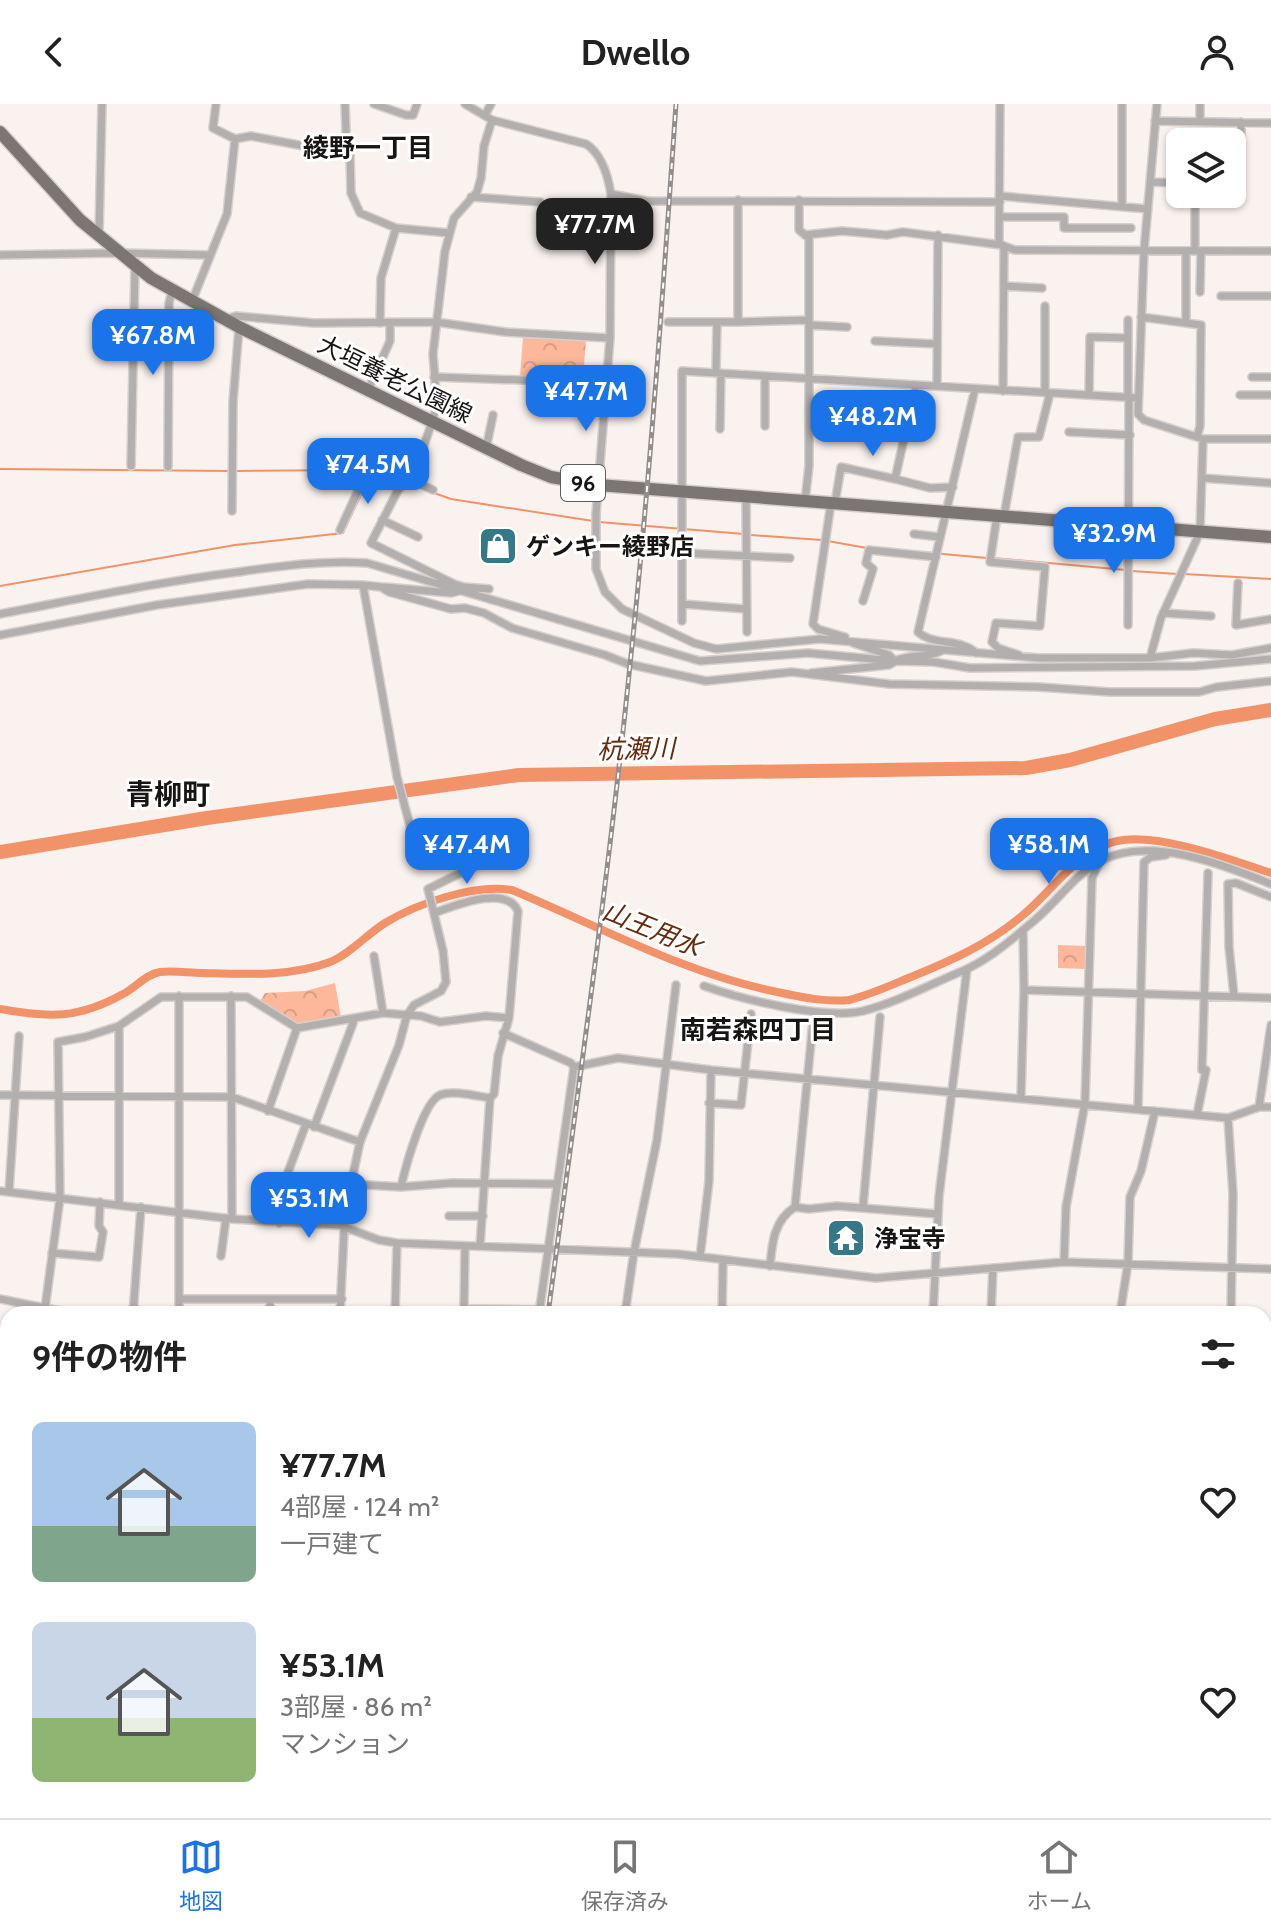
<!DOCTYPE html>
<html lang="ja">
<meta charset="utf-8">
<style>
body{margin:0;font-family:Cabin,"Noto Sans JP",sans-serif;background:#f2f2f2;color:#222;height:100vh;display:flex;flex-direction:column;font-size:30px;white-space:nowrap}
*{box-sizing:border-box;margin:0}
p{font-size:26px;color:#767676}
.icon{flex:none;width:44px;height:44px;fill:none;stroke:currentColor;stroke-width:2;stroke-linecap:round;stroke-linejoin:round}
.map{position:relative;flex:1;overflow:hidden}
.sheet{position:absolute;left:0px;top:1202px;width:1272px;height:512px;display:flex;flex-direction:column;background:#fff;border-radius:24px 24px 0 0;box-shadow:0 2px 6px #0004}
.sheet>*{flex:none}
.buttons{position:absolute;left:1166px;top:24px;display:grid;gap:16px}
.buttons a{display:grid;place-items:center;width:80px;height:80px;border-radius:12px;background:#fff;box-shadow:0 2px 6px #0004;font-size:40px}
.price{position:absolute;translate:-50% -68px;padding:0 18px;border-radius:16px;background:#1a73e8;color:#fff;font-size:26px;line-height:52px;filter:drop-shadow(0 2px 4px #0008)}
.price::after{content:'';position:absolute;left:50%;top:48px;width:24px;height:18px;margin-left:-12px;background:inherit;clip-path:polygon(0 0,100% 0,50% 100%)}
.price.active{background:#222;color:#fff}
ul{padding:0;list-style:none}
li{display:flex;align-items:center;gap:24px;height:200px;padding:0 32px}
li span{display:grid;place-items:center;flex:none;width:224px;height:160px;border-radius:12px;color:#555}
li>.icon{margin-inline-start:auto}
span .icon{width:96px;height:96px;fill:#fffc;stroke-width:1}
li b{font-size:34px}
h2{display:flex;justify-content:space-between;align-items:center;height:96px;padding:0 32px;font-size:34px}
header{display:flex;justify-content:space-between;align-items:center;height:104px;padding:0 32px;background:#fff;font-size:36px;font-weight:700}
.dock{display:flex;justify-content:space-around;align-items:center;height:112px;border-top:2px solid #e0e0e0;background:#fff;font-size:22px;color:#767676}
.dock a{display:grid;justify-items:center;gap:4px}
.dock .active{color:#1a73e8}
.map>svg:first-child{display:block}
</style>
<header><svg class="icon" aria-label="back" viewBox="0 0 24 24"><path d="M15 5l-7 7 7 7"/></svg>Dwello<svg class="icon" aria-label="person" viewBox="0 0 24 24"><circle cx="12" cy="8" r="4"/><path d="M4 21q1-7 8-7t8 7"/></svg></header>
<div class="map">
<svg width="1271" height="1714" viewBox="0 0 1271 1714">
<defs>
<pattern id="forest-crowns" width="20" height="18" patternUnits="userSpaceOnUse" patternTransform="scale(2)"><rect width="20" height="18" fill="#fdb89b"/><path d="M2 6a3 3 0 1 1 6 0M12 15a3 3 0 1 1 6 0" fill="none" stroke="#d89d85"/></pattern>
</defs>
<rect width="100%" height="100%" fill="#faf2ef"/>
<path fill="url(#forest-crowns)" d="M523 234 586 236 583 274 520 272Z
M1058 841 1087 842 1086 865 1058 864Z
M335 879 341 914 297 922 260 897 265 889 305 887Z"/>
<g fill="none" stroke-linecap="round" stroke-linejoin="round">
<path stroke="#f29269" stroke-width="2" d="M0 365 231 367
M237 367 363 366
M434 389 451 395 593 417
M599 418 744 430
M751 431 822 436 867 444
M910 447 987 454
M993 454 1126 466
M1132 467 1178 470
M1184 470 1271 475
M0 482 235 441 343 429 372 367
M1264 1643H1271"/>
<path stroke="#f29269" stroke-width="8" d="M0 905C50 914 78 915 123 890 135 884 146 870 160 868 173 866 189 869 202 869 243 870 291 873 330 858 350 850 366 831 385 819 418 799 474 780 512 786 601 823 687 871 782 889 805 894 826 898 849 896 869 891 887 883 906 875 948 858 988 841 1023 811 1052 787 1079 745 1117 737 1157 728 1232 756 1271 769"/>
<path stroke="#f29269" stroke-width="14" d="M0 748 207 714 519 671 1026 664 1070 656 1215 615 1271 606"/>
<g stroke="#d6cfcc" stroke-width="10">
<path id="minor" d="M216 0 213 24 235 35 251 32 304 42 343 45
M345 0 346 27 343 45 350 51 351 89 360 109 396 124 449 129
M374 0 406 11H413L417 0
M465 0 492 16 586 40C602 50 608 72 611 90L610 234 596 410V465L605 488 622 505 694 539 716 545 820 535 1039 554H1150L1193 549 1232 551 1271 544
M1000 0 999 139 1004 142 1003 287
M1157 0 1144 147 1138 310 1144 316 1203 335H1271
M485 11 491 0
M1155 17 1271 19
M1200 18V0
M1241 18V82
M1150 78 1180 79
M611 90 646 97 1000 98
M1000 92 1148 105
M471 93 540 98
M799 96V126L809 134V362L805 397
M1122 103V0
M999 113H1064V124H1131
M99 130 102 0
M805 131 842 127 887 131 903 128 1001 141
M1004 142 1015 146 1271 147
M1186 147V219
M1195 147V96
M0 151 117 149 209 151
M1004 182 1042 184
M1200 188 1201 147
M1221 192H1271
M192 197 227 110 235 35
M1045 202V289
M1141 213 1201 221 1200 322 1197 333
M226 215 236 212 314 219 436 218 505 228 610 234
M668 218H738V96
M738 218 809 216
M380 219 381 174 396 124
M809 221 847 223
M875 237 937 240
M716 269 717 218
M434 273 606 279
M1252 273H1271
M937 282 938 131
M975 285 918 528C933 542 961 534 976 549
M368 286 390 237V219
M1089 291 1090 233 1128 234
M1240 291H1271
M1128 293V216
M809 313 846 315
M765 322V272
M720 325 721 269
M1069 328 1130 331
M486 345 493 311
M131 362 135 162
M168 363 169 199 172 187
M1202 374 1271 379
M895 375 930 384 953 383
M746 392 747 528
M831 399 813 520 818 525 845 533
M835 399 841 363 895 375 916 281
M232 407 233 298 239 223
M997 412 990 458 1045 463 1040 522 996 519 992 538 998 544 1019 551
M1004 412 1018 333H1039L1050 289
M382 416 418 433
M340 426 368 365 386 364 433 386
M914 430 940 433
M682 449 790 454
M1238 479 1236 521 1271 515
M384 483 451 489 459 487
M489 485 464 483 454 480 371 439 397 388 418 359 432 318 437 301 433 250 445 147 454 114 477 88 481 74 484 42 492 16
M863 497 873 465 866 459 869 446 936 453
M682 500 746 505
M1163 509 1211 512
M0 510C79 495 158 478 238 468 281 462 323 456 367 459L700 557 808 549 895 557 934 558 970 564 1195 562 1271 555
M682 517V267L1138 294
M1128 521 1129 293
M0 531 157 501 308 480 363 481 381 483 389 488 451 505 465 504 484 509 512 524 605 551 628 560 706 577 792 568 889 580 1039 583 1110 588H1199L1217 583 1271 577
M853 539 889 551 895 557C910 549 927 555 941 547
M1150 554 1161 514 1200 428 1203 335
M811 569 889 561 894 558
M434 809C454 802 506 780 518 807L509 914 498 952 494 990 490 994
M1023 826 1024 886
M374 852 383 909
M704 882C741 895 824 916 863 907 898 898 933 879 967 865
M179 892V1210
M231 892 232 1115
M1234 892 1229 843 1228 780 1236 779 1271 793
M503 929 571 959 574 963 618 954 711 966 1228 1014 1259 1003H1271
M0 991 232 993 360 1038
M1021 993 1024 886 1271 894
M709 999 741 1001 751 910
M1259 1003 1271 921
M1138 1004 1144 758 1151 753 1166 751
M268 1007 297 924
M1197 1011 1206 966H1202L1208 769
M1228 1014 1233 1090 1231 1210
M314 1023 355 914
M350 1080 401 1083 452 1079 557 1080
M401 1083C405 1065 423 998 440 991 453 986 476 992 490 994L480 1142
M0 1087 232 1115 339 1121 379 1136 397 1139 678 1150 876 1174 1064 1158 1271 1165
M9 1088 19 932
M119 1100V922
M795 1103 809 1105 837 1102 937 1110
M863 1103 880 913
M449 1112H483
M279 1119 284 1079 306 1020
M465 1142 464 1205 540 1206
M52 1149 99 1153 103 1128 99 1122 100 1098
M221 1152 226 1114
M700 1153 709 1077 711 966
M1064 1158 1066 1103 1085 999 1092 774 1099 759
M770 1162C772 1139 774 1116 795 1103L813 917
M0 1195 45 1204
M179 1195H342
M75 1210 45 1204 60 1094 58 938 85 933 119 922 161 893H247L297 924 383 909 421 912 440 918 486 912 509 914
M133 1210 141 1103
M270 1210V1195
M340 1210 345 1108 360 1038 399 941 407 911 414 901 441 887 446 878 443 847 428 785 477 761 504 758 508 754C492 734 441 748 419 751L417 748 397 673 363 481
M395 1210 397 1139
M539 1210 574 963
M625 1210 634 1148 657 1036 676 881
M722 1210 723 1156
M933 1210 939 1092 967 865C992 853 1015 833 1036 815 1057 797 1076 770 1100 757 1149 731 1222 760 1271 780
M991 1210 993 1164
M1120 1210 1128 1159 1130 1093 1141 1067 1155 1007
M0 1268 8 1269
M1264 1279H1271
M1264 1346 1271 1347
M0 1351H8
M1264 1479 1271 1482
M1264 1528 1271 1507
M1264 1537 1268 1556 1264 1588
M1264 1637H1271
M292 1706V1714
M599 1706V1714
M723 1706V1714
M1146 1706V1714
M176 1714V1706
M228 1714V1706
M350 1714V1706
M473 1714 474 1706
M494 1714 495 1706
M834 1714 835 1706
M898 1714 899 1706
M1017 1714 1018 1706"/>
</g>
<g stroke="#d6cfcc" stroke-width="13">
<path id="secondary" d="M1192 1714 1258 1706"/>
</g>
<g stroke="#d6cfcc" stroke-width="15">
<path id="primary" d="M0 28 80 116 151 174 239 223 521 361 551 373 598 381 1271 433"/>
</g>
<use href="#minor" stroke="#b2afae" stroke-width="7"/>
<use href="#secondary" stroke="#928d8c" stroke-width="10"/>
<use href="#primary" stroke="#7b7673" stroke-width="12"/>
<g stroke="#938e8c" stroke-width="5">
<path id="rail" d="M548 1210C577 994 608 778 630 561 650 374 663 187 676 0
M0 1380H8
M1264 1390H1271
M481 1714 482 1706"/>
</g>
<use href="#rail" stroke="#fff" stroke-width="2" stroke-dasharray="6" stroke-linecap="butt"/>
</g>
<defs>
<g id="shop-square" transform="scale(2)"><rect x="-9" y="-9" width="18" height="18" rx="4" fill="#357988" stroke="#fff"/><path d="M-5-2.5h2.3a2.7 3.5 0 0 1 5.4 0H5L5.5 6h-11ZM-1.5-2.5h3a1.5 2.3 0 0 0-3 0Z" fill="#fff"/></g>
<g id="temple-square" transform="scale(2)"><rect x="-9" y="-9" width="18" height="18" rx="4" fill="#357988" stroke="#fff"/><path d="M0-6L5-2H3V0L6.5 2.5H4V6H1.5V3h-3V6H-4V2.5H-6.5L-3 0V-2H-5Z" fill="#fff"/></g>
</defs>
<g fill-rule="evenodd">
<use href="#shop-square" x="498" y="442"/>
<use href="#temple-square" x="846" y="1134"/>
</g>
<g text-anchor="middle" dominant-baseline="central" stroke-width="6" stroke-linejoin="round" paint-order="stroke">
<rect fill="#fff" stroke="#5d5c5b" stroke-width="2" x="561" y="361" width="44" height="36" rx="6"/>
<g font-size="22" font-weight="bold" fill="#181615">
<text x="583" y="379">96</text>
</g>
<g font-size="24" fill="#181615" stroke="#fff">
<text transform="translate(395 275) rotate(26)">大垣養老公園線</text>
</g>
<g font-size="24" font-weight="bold" fill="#181615" stroke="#fff" text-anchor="start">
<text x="526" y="442">ゲンキー綾野店</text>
<text x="874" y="1134">浄宝寺</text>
</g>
<g font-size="26" font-weight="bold" fill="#181615" stroke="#fff">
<text x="368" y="44">綾野一丁目</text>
<text x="758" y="926">南若森四丁目</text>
</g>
<g font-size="26" font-style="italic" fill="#662a0c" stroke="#fff">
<text transform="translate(636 645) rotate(-1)">杭瀬川</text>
<text transform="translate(652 825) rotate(22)">山王用水</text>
</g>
<g font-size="28" font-weight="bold" fill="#181615" stroke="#fff">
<text x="168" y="690">青柳町</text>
</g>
</g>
</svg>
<div class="buttons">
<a><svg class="icon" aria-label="layers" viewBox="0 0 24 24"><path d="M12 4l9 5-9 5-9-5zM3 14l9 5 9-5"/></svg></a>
</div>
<b class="price active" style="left:595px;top:162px">¥77.7M</b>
<b class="price" style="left:153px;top:273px">¥67.8M</b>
<b class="price" style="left:586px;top:329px">¥47.7M</b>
<b class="price" style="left:873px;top:354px">¥48.2M</b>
<b class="price" style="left:368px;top:402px">¥74.5M</b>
<b class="price" style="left:1114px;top:471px">¥32.9M</b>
<b class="price" style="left:467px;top:782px">¥47.4M</b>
<b class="price" style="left:1049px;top:782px">¥58.1M</b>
<b class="price" style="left:309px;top:1136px">¥53.1M</b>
<section class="sheet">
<h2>9件の物件<svg class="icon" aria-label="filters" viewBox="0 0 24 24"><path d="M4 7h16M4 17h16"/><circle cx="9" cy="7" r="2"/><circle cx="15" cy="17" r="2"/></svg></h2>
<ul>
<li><span style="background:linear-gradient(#a9c7e8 65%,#7fa58c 0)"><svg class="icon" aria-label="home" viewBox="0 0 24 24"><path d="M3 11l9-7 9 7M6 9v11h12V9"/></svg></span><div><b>¥77.7M</b><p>4部屋 · 124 m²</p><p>一戸建て</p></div><svg class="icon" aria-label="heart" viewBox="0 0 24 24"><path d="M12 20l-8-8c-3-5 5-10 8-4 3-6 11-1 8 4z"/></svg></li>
<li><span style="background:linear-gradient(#c9d6e8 60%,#8fb573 0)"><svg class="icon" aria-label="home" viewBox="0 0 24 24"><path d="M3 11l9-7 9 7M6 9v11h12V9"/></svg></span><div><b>¥53.1M</b><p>3部屋 · 86 m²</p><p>マンション</p></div><svg class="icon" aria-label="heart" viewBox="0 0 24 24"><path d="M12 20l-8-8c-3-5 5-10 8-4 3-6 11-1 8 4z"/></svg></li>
</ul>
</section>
</div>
<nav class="dock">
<a class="active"><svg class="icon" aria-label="map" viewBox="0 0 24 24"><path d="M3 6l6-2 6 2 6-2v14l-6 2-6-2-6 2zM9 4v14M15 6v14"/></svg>地図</a>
<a><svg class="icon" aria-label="saved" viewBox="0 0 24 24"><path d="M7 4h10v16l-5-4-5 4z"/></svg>保存済み</a>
<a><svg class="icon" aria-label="home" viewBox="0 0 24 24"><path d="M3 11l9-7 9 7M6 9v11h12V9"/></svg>ホーム</a>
</nav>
